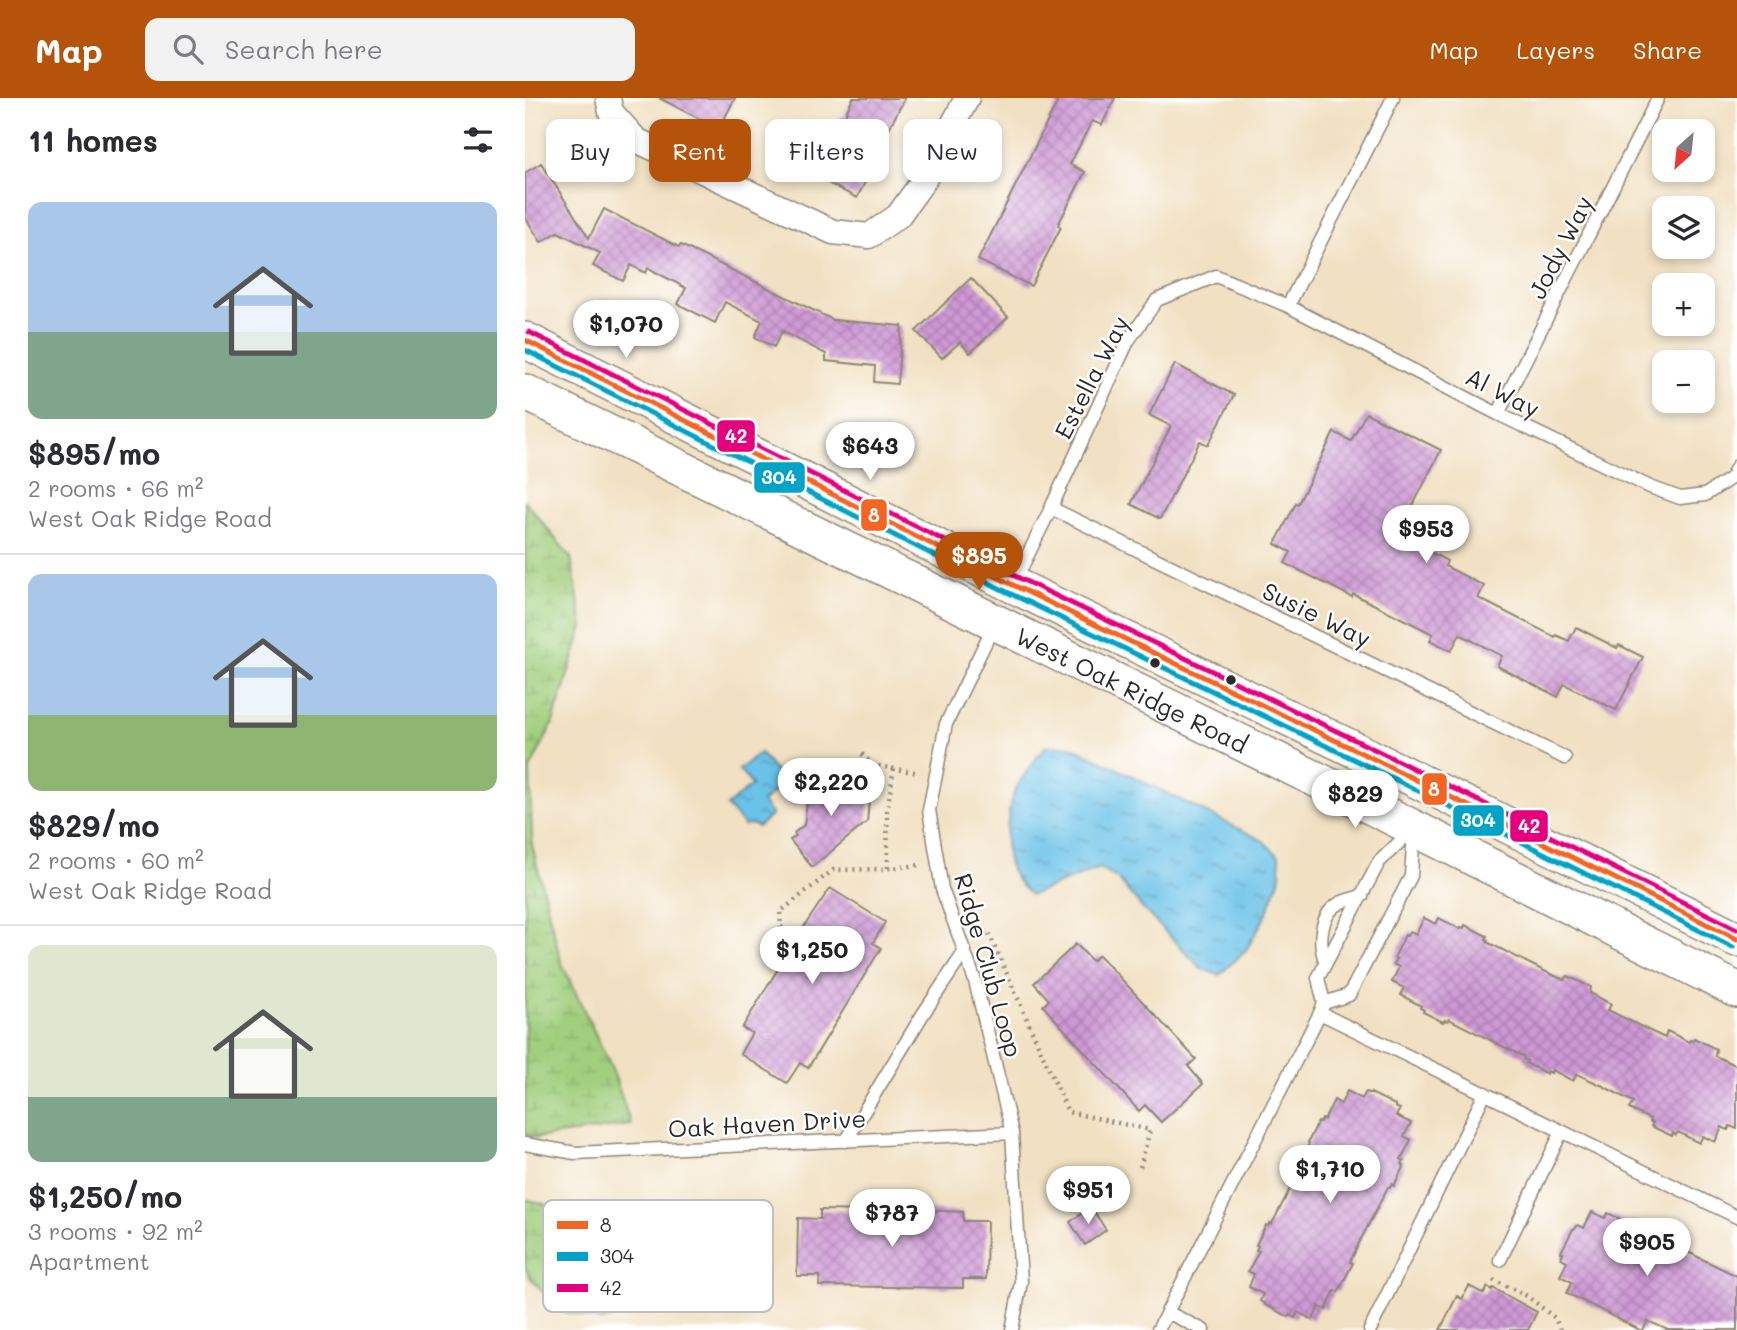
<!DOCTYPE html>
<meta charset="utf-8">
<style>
body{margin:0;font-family:Mali,sans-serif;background:#f2f2f3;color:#2b2b33;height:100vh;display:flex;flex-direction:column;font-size:26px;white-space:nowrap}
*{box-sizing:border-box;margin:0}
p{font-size:23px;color:#7c7c81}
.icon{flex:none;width:38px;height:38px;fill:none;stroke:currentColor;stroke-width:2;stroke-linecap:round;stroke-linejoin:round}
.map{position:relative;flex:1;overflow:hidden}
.details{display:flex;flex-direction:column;background:#fff;width:525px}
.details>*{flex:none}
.hud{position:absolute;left:21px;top:21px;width:665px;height:63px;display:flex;gap:14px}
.needle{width:46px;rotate:207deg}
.buttons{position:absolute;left:1127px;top:21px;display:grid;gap:14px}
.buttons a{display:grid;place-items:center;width:63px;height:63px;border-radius:14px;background:#fff;box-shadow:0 4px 10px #0003;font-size:35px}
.price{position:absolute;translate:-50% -60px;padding:0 16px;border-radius:24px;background:#fff;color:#222;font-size:23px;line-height:46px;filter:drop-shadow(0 2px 4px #0008)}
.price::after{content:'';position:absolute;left:50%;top:42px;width:21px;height:16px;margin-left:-10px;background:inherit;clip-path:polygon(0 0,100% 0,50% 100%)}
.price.on{background:#b45309;color:#fff}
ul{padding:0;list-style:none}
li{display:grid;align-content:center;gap:14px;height:371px;padding:0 28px}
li+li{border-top:2px solid #e1e1e2}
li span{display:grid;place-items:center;height:217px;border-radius:14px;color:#555}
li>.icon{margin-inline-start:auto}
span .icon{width:126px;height:126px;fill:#fffc;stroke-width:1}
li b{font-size:30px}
h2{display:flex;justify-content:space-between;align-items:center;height:84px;padding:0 28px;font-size:30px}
.chip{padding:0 24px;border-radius:14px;background:#fff;box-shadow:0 4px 10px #0003;font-size:24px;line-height:63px}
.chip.on{background:#b45309;color:#fff}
header{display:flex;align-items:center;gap:42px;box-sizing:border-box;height:98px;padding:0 35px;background:#b45309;color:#fff}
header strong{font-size:33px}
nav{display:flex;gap:38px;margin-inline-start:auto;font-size:24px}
.search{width:490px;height:63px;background:#f2f2f3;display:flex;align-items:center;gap:18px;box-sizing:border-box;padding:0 24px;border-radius:14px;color:#7c7c81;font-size:26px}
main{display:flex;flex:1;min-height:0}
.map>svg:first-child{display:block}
</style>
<header>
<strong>Map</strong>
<div class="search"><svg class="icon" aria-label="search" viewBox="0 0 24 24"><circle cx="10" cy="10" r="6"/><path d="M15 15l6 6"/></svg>Search here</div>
<nav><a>Map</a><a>Layers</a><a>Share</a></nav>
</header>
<main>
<section class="details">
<h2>11 homes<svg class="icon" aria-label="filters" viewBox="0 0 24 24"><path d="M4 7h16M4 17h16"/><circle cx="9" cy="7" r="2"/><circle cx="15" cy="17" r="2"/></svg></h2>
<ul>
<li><span style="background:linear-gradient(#a9c7e8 60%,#7fa58c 0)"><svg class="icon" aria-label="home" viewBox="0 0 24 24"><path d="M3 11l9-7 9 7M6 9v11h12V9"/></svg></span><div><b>$895/mo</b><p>2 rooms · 66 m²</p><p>West Oak Ridge Road</p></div></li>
<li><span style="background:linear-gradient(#a9c7e8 65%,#8fb573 0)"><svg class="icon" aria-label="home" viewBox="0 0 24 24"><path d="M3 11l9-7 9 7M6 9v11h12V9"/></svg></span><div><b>$829/mo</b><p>2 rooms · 60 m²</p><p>West Oak Ridge Road</p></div></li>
<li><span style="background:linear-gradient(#dfe7d0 70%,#7fa58c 0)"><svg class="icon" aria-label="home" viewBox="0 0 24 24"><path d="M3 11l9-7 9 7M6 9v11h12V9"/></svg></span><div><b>$1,250/mo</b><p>3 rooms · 92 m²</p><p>Apartment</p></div></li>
</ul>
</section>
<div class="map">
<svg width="1212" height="1232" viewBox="0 0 1212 1232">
<defs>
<pattern id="wetland-marsh" width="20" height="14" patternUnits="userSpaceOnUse" patternTransform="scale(1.75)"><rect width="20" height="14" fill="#a0cf7d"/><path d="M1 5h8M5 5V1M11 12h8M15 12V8" fill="none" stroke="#8ab26c"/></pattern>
<pattern id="water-ripples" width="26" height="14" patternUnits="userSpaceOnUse" patternTransform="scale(1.75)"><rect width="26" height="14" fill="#6bc2e8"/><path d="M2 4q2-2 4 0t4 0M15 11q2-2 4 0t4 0" fill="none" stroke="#589ebc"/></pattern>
<pattern id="building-cross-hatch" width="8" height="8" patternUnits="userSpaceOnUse" patternTransform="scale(1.75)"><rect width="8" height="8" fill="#cf99d6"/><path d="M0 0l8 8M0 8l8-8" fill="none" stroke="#a87dae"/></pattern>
</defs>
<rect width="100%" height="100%" fill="#fff"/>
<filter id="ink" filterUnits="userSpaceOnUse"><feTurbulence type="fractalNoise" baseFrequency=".0143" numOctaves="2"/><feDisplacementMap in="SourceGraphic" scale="14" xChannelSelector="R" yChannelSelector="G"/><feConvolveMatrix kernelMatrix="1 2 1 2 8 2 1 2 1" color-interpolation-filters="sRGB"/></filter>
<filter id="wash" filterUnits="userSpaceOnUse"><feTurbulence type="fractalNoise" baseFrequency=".00686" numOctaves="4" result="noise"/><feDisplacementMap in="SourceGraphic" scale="28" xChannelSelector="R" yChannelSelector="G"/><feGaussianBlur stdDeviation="1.57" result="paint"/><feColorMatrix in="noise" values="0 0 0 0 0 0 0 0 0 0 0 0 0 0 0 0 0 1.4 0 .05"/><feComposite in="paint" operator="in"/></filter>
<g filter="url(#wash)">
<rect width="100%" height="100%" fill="#f1e0c1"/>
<path fill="url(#wetland-marsh)" stroke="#667d54" stroke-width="2" d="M0 403 46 460 58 529 27 627 5 671 7 747 36 864 87 971 106 1027 11 1040 0 1035Z
M0 1101 26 1108H139L144 1191 121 1210 76 1223 34 1212 4 1178 0 1169Z"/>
<path fill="url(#water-ripples)" stroke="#4b768a" stroke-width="2" d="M546 648 737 742 754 758 756 777 741 817 721 852 694 877 677 871 618 811 593 781 574 770 506 797C481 778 478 751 483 722 484 715 485 707 487 700 494 682 508 664 520 649Z
M235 655 260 685 237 704 247 717 233 729 227 726 219 728 202 708 227 687 214 672Z"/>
<g id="blocks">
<path fill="url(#building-cross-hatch)" d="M134 0H210L194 31Z
M328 0H380L359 40 362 41 332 100 301 84 310 66 295 58 316 18 319 19Z
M523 0H590L577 27 567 23 545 66 560 74 533 127 536 129 506 188 453 162 532 5Z
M16 65 64 140 79 111 154 149 156 147 308 222 377 228 372 286 349 284 350 268 301 263V256L257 233 249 249 230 239 237 223 200 204 190 225 153 206 161 190 123 170 121 175 106 167 98 183 68 168 75 155 33 134 16 144 0 119V75Z
M446 180 483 219 445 255 435 244 417 260 391 233Z
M650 266 709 297 683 347 675 343 635 421 606 406 646 328 624 317Z
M841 315 916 352 873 437 922 463 920 468 959 488 953 500 1030 539 1031 537 1044 543 1051 529 1092 550 1094 547 1118 559 1091 612 1039 586 1033 599 972 568 977 558 935 536 926 553 905 542 908 536 828 496 827 499 760 465 766 454 750 446 771 405 773 406 809 334 826 343Z
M319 672 344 702 342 724 287 769 265 742 271 738 269 735 279 727 282 704Z
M305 790 360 824 348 845 356 850 283 970 275 965 262 985 215 956 227 935 217 930 276 833Z
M899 820 911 826 914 820 935 831 936 829 939 830 940 827 962 838 961 841 963 842 962 844 1017 872 1039 882 1043 878 1066 889 1065 895 1086 906 1083 912 1127 934 1140 940 1142 933 1164 944 1165 942 1167 943 1169 940 1191 951 1190 958 1212 968V1031L1205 1028 1203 1032 1197 1029 1190 1044 1178 1038 1174 1045 1153 1034 1151 1037 1148 1035 1147 1038 1126 1028 1128 1025 1124 1023 1125 1021 1104 1011 1108 1004 1078 988 1052 976 1048 983 1027 972 1026 975 1022 973V976L1001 965 1002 963 998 961 999 959 924 921 923 923 920 922 918 924 898 914 899 912 895 910 896 908 876 897 879 890 867 884 874 869 868 866 871 861 869 860 880 837 882 838 885 833 891 836Z
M551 846 567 863 574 857 671 961 663 968 678 986 636 1024 620 1007 614 1013 518 908 524 902 509 885Z
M822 993 837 1001 841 994 846 996V995L870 1007V1009L875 1011 871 1018 886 1025 879 1038 886 1042 876 1061 879 1063 877 1066 879 1067 869 1088 867 1086 865 1090 863 1089 835 1143 825 1164 828 1165 813 1194 810 1192 801 1212 794 1208 788 1222 773 1214 770 1220 765 1217 764 1219 740 1207V1206L735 1203 738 1196 724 1189 729 1176 723 1173 734 1153 731 1152 733 1148 731 1147 741 1127 743 1128 745 1125 747 1126 786 1050 783 1048 784 1045 783 1044 793 1024 795 1025 797 1021 799 1022 809 1002 816 1006Z
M566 1109 581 1132 560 1147 545 1124Z
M295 1112 398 1114V1112L438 1114V1123H462L461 1181H438V1190L294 1188 295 1178H272L273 1120 295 1121Z
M1067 1114 1080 1120 1083 1115 1103 1125 1104 1123 1107 1124 1108 1122 1136 1136 1134 1138 1138 1140V1142L1212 1178V1232H1143L1123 1223 1118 1232H1115L1042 1195 1047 1184 1035 1178 1042 1163 1036 1160 1038 1155 1036 1154 1048 1131H1050L1053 1127 1059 1130Z
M944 1188 959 1196 963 1189 967 1192 968 1190 1012 1214 1003 1232H915L932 1198 937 1201Z"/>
</g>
</g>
<g filter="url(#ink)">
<use href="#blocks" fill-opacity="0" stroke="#8e8676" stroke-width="2"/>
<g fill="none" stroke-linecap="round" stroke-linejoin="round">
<g stroke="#8e8676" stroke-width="15">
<path id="lane" d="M763 208 868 0
M973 316 1133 0
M526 410 1040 660
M489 485 526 410 603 243 632 202 691 178 763 208 973 316 1125 389 1155 400 1180 397 1206 380 1212 368
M470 525 421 626 404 712 417 791 450 883 487 1035 496 1184 487 1232
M801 865C793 846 794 816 815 805 822 802 830 800 837 798
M799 905 824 897 886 778 889 732
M795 915 799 905 793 880 854 764 887 732
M321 1043 398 916 440 853
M0 1046 50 1055 487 1035
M975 1162 1037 1033
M642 1214 678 1232
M633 1232 795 915 1212 1119
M845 1232 960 995"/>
</g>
<g stroke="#8e8676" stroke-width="27">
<path id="street" d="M83 0 86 14 111 42 308 134 344 138 373 118 399 82 442 0"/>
</g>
<g stroke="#8e8676" stroke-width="38">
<g id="secondary">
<path d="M0 242 488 487 851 662 1212 841"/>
<path id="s1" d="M0 294 809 690 1212 892"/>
</g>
</g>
<path stroke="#8e8676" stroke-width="4.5" stroke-dasharray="2 5" stroke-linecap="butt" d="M337 656 348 667 394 675
M338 684 348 667
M363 770 362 713 369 670
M264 833 256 829 255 814 308 772 357 771 395 767
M453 837 463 833 543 1014 625 1032 614 1073
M968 1182 1002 1198 1030 1220 1035 1232"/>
<use href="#lane" stroke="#fff" stroke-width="12"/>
<use href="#street" stroke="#fff" stroke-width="24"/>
<use href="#secondary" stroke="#fff" stroke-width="35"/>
<g stroke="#fff" stroke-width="10">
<path id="bus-1" d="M0 242 488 487 851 662 1212 841"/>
</g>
<g stroke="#fff" stroke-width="10">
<path id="bus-2" d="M0 252 484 495 847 670 1208 849"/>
</g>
<g stroke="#fff" stroke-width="10">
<path id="bus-3" d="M4 234 492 479 855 654 1212 831"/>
</g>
<use href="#bus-1" stroke="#f26522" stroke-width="5"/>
<use href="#bus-2" stroke="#02a3c6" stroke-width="5"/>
<use href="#bus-3" stroke="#e5007d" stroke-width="5"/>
</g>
</g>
<g fill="#2b2b2b" stroke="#fff" stroke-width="2.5">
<circle cx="630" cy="565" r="6"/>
<circle cx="706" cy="582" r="6"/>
</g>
<g text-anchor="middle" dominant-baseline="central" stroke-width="5" stroke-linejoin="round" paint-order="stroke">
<g font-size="24" fill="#2b2b2b" stroke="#fff">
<text transform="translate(1035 149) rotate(-63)">Jody Way</text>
<text transform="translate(566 279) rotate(-63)">Estella Way</text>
<text transform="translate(978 294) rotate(27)">Al Way</text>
<text transform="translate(792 516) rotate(26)">Susie Way</text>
<text stroke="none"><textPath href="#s1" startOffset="676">West Oak Ridge Road</textPath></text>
<text transform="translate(464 867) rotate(74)">Ridge Club Loop</text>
<text transform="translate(242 1025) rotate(-3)">Oak Haven Drive</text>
</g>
</g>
<rect x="18" y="1102" width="230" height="112" rx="10" fill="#fff" stroke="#bfbfbf" stroke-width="2"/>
<rect x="32" y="1123" width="31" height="8" fill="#f26522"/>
<rect x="32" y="1154" width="31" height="9" fill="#02a3c6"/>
<rect x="32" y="1186" width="31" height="8" fill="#e5007d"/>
<g font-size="19" fill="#2b2b2b">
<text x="75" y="1134">8</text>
<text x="75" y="1165">304</text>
<text x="75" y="1197">42</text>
</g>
<g stroke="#fff" stroke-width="2.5">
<rect x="191" y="321" width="40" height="34" rx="7" fill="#e5007d"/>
<rect x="228" y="363" width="53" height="33" rx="7" fill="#02a3c6"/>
<rect x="335" y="400" width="28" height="34" rx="7" fill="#f26522"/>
<rect x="896" y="674" width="27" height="34" rx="7" fill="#f26522"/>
<rect x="927" y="706" width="53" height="33" rx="7" fill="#02a3c6"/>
<rect x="984" y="711" width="40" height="34" rx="7" fill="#e5007d"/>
</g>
<g font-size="19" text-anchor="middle" font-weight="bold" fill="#fff">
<text x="211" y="345">42</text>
<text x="254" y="386">304</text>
<text x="349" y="424">8</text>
<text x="909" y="698">8</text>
<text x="953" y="729">304</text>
<text x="1004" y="735">42</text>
</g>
</svg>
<div class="buttons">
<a><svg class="needle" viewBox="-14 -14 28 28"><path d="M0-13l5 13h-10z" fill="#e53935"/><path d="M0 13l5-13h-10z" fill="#7c7c81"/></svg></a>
<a><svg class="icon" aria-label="layers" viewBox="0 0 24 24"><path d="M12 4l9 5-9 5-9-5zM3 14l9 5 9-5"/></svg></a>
<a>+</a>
<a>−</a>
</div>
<b class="price" style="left:101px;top:262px">$1,070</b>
<b class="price" style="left:345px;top:384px">$643</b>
<b class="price" style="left:901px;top:467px">$953</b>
<b class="price on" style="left:454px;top:494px">$895</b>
<b class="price" style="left:306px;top:720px">$2,220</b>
<b class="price" style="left:830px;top:732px">$829</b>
<b class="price" style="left:287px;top:888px">$1,250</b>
<b class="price" style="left:805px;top:1107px">$1,710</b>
<b class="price" style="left:563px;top:1128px">$951</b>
<b class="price" style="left:367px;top:1151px">$787</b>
<b class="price" style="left:1122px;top:1180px">$905</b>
<div class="hud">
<a class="chip">Buy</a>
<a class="chip on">Rent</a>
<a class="chip">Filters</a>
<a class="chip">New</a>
</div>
</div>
</main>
